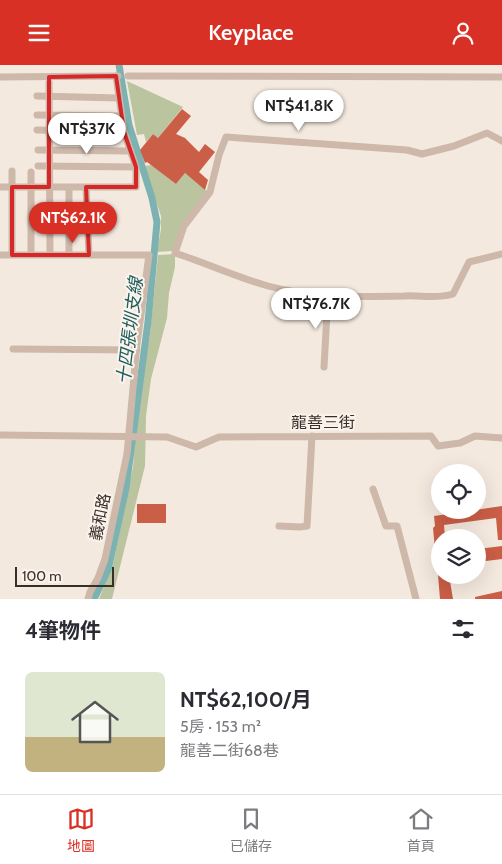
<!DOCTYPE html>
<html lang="zh-TW">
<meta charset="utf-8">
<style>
body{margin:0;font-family:Cabin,"Noto Sans TC",sans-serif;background:#f2f2f3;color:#2b2b33;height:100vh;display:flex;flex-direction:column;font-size:19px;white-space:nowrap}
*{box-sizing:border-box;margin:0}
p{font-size:16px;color:#7c7c81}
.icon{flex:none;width:28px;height:28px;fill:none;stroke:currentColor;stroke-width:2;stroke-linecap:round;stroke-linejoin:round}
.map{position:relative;height:534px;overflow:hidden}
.details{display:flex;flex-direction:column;background:#fff;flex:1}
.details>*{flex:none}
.buttons{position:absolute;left:431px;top:399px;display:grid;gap:10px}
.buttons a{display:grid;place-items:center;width:55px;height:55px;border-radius:50%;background:#fff;box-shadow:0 5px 20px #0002;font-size:25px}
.scale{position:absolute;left:15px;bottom:12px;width:99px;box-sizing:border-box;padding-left:5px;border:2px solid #3a2e2a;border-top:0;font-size:14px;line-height:18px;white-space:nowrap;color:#3a2e2a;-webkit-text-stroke:4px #fbf3ec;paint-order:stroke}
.price{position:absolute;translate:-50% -42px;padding:0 11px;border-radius:18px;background:#fff;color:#222;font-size:16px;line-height:32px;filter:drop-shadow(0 1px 2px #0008)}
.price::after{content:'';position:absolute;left:50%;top:30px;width:15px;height:11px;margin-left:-8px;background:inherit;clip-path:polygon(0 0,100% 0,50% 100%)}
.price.active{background:#d93025;color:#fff}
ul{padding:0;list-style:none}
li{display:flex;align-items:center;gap:15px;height:125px;padding:0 25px}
li span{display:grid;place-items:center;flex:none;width:140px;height:100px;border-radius:8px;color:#555}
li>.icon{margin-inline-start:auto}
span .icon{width:60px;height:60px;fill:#fffc;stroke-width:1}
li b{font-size:21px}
h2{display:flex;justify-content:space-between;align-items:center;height:60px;padding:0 25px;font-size:21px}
header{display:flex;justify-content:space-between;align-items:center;height:65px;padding:0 25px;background:#d93025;color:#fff;font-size:22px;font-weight:600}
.tab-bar{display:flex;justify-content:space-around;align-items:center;height:70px;border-top:1px solid #e1e1e2;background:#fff;font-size:14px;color:#7c7c81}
.tab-bar a{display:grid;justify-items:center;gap:2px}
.tab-bar .active{color:#d93025}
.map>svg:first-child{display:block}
</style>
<header><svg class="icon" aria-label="menu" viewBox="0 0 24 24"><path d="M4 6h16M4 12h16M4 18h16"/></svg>Keyplace<svg class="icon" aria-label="person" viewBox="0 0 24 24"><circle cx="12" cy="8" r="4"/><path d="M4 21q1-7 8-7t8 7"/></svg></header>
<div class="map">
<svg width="502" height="534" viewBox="0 0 502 534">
<rect width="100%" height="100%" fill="#f4e9df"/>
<path fill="#bac49e" d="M127 16 183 42 158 73 153 69 146 77 144 69 137 70Z
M152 100 176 119 185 108 207 126 182 160 173 186 157 187 161 164V151L144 101Z
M175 189V202L169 228 167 253 151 314 146 351 145 401 112 534H99L113 499 133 402 136 358 150 269 158 190Z"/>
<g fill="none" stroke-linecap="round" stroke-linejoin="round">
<path stroke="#7cb3b2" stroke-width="7" d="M94 534 108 505 126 423 148 257 157 157 152 133 129 60 119 0"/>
</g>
<path fill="#cb5e46" d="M182 44 191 51 176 69 185 73 199 87 205 79 215 87 199 107 208 115 205 125 185 108 176 119 147 97 145 98 140 85 153 69 158 73Z
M137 439H166V458H137Z
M502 441V475H498L496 453 444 460 445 472H440V495H436L433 463 435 461 434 451Z
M502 481V494L478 497V484Z
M438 510H449L453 534H440Z
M502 526V534H475V532Z"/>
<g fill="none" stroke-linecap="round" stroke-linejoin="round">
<path stroke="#cdb8aa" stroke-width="7" d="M128 11 502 12
M0 12 118 11
M49 12 50 190
M37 31 119 33
M37 50 122 51
M37 65 124 67
M502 76 487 68 454 81 422 89 407 85 226 72 219 90 210 127 184 161 175 188C206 198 236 212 268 221 311 233 359 232 404 231 420 230 437 234 453 229L469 197 502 189
M38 85 131 86
M38 101 136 102
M12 106V190
M31 107V190
M0 122H136V102L124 67 116 11
M86 122 89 190
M0 190H149L137 279 127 389 105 494 98 513 90 527 88 534
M69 190V122
M13 284 137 285
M324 302 328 230
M0 370 167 372 196 382 219 372 431 371 438 381 460 378 475 371 502 373
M373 424 386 461H397L416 534
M279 461 300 462 307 461 312 371"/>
</g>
<path fill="none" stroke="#d62828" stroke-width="4" stroke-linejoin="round" d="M116 11 124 67 136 102V122H86L89 190H12V122H49V12Z"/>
<g text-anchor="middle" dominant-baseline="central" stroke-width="4" stroke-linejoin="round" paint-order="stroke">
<g font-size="16" fill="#3a2e2a" stroke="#fbf3ec">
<text x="323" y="357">龍善三街</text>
<text transform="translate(100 452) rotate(-78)">義和路</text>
</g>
<g font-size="18" font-style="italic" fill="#1d5e5e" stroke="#fbf3ec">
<text transform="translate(130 266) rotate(-83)">十四張圳支線</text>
</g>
</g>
</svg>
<div class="buttons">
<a><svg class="icon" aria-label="locate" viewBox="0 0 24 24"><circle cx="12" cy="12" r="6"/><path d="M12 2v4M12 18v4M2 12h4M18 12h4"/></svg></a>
<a><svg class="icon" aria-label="layers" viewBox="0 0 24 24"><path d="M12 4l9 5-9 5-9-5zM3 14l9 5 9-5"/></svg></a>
</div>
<div class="scale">100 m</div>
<b class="price" style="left:299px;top:67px">NT$41.8K</b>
<b class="price" style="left:87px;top:90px">NT$37K</b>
<b class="price active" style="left:73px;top:179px">NT$62.1K</b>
<b class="price" style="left:316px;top:265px">NT$76.7K</b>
</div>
<section class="details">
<h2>4筆物件<svg class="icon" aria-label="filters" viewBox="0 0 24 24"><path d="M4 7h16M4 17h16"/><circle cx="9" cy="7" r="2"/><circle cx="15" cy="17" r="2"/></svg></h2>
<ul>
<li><span style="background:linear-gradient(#dfe7d0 65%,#c2b280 0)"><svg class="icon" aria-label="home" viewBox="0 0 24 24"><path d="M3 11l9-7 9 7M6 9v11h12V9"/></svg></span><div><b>NT$62,100/月</b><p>5房 · 153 m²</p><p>龍善二街68巷</p></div></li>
</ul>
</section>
<nav class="tab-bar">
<a class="active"><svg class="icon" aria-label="map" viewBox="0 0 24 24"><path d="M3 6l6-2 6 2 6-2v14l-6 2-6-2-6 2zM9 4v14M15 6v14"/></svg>地圖</a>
<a><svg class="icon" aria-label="saved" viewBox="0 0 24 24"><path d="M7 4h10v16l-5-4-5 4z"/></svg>已儲存</a>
<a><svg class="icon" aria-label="home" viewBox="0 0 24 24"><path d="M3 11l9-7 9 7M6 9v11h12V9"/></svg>首頁</a>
</nav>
